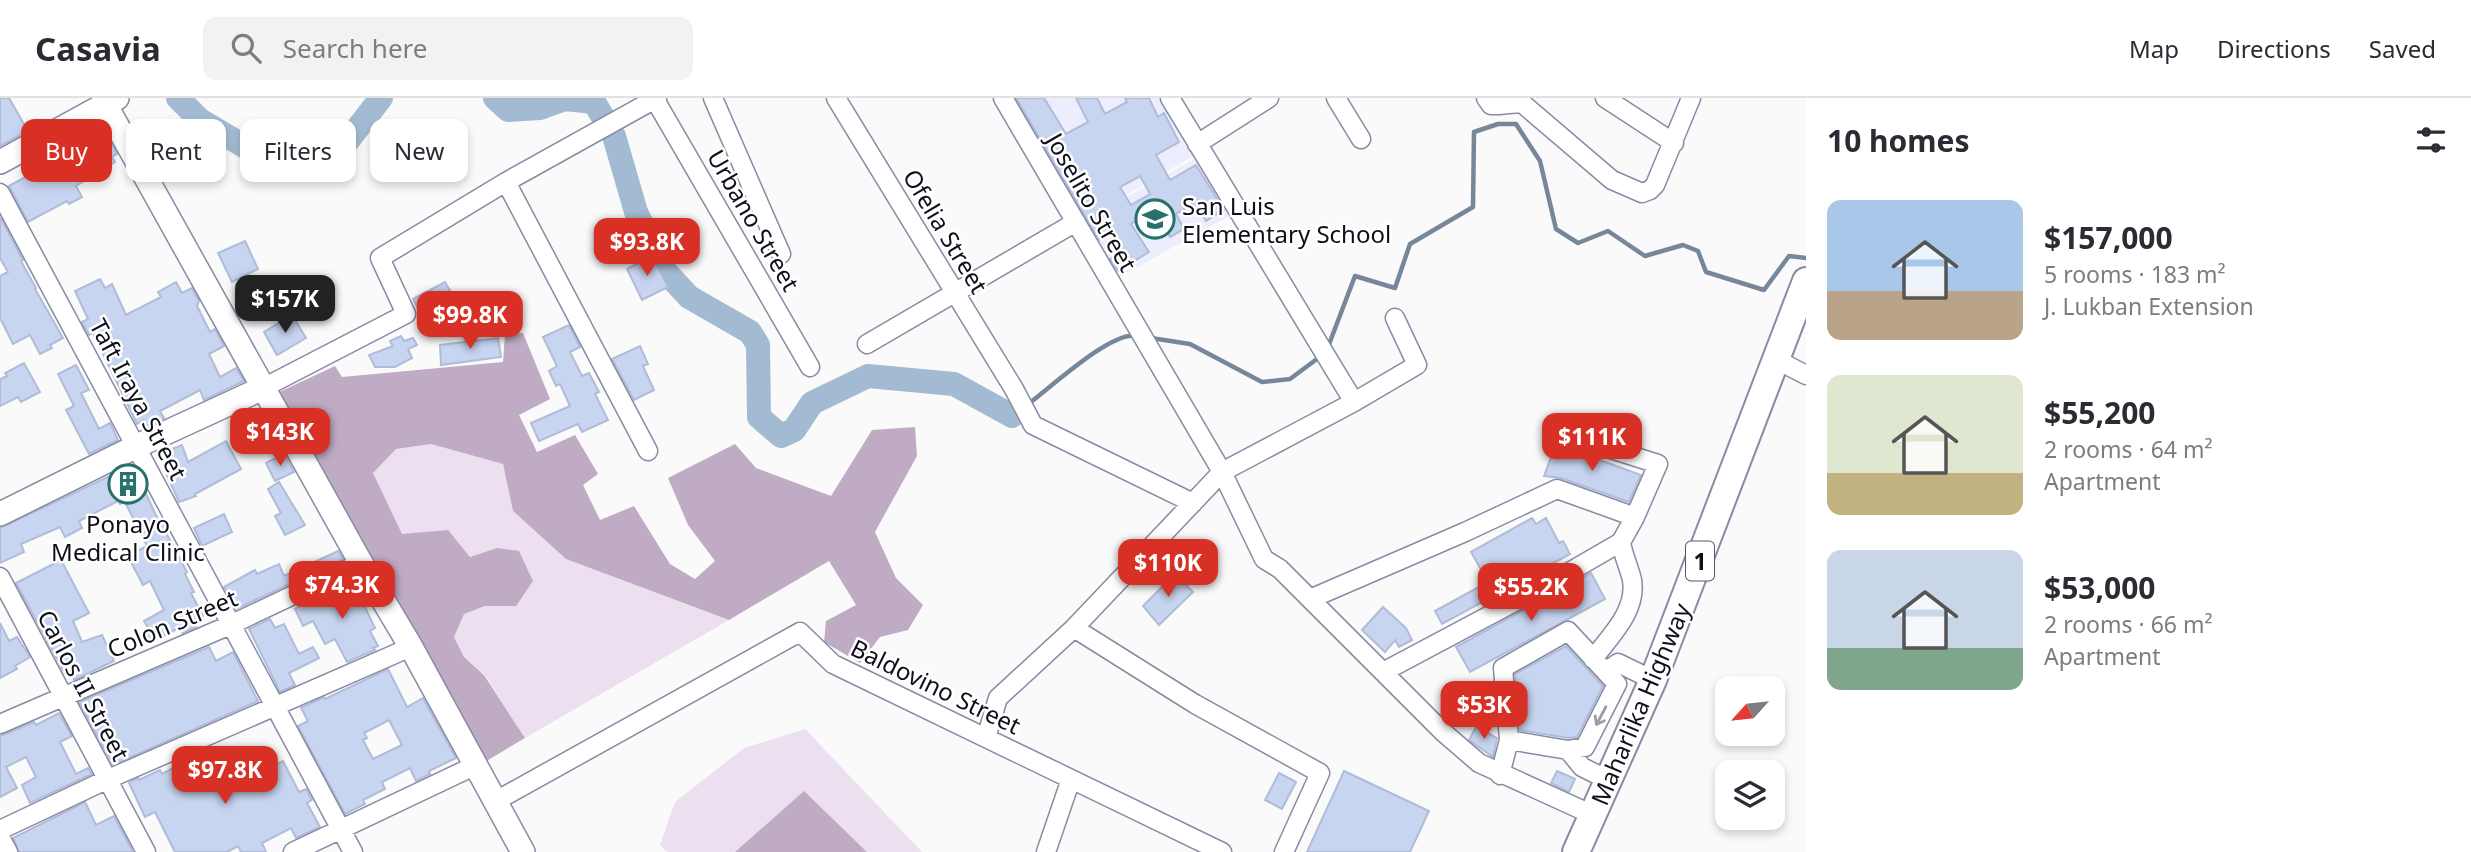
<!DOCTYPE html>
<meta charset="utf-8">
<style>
body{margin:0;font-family:"Noto Sans",sans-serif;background:#f2f2f3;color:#2b2b33;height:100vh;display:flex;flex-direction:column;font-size:26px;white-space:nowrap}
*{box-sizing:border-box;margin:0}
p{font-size:23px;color:#7c7c81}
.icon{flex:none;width:38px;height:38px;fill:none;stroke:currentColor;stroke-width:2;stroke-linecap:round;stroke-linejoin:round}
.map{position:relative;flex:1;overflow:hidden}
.side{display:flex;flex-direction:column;background:#fff;width:665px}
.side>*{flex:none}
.guide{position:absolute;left:21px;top:21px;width:665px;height:63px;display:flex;gap:14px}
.needle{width:46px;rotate:243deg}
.buttons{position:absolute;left:1715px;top:578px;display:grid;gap:14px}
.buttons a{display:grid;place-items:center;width:70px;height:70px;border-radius:14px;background:#fff;box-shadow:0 4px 10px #0003;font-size:35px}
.price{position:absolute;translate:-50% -60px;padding:0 16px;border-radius:14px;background:#d93025;color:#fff;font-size:23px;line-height:46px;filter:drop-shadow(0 2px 4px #0008)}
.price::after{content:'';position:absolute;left:50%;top:42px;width:21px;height:16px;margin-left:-10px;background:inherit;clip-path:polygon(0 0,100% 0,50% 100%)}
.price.current{background:#222;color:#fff}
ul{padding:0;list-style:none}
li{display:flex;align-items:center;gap:21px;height:175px;padding:0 21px}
li span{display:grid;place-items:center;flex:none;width:196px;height:140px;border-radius:14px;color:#555}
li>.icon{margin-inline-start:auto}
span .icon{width:84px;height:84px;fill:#fffc;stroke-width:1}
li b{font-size:30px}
h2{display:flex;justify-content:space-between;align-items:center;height:84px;padding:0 21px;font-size:30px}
.pill{padding:0 24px;border-radius:14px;background:#fff;box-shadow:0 4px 10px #0003;font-size:24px;line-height:63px}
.pill.current{background:#d93025;color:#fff}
header{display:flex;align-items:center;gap:42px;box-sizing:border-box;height:98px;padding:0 35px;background:#fff;border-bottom:2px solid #e1e1e2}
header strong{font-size:33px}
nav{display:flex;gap:38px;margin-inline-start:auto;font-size:24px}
.search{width:490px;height:63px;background:#f2f2f3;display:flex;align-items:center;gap:18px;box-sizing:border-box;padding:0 24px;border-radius:14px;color:#7c7c81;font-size:26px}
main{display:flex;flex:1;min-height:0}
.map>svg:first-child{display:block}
</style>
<header>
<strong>Casavia</strong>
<div class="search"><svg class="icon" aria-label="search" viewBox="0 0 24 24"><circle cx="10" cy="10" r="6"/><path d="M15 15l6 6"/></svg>Search here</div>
<nav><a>Map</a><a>Directions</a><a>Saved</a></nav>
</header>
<main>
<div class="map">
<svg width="1806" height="754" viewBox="0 0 1806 754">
<rect width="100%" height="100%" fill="#fafafa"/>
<path fill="#edeefd" d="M1007 0H1162L1195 57 1079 124Z
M1198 59 1231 117 1112 183 1080 125Z"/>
<path fill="#ecdfef" d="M431 346 503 366 513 413 566 461 729 522 525 640 485 577 464 559 454 539 463 516 485 508 497 450 470 459 402 437 373 375 396 351Z
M805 631 922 754H867L804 694 735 754H667L660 747 675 704 744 650Z"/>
<path fill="#c0abc4" d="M523 235 550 301 519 317 537 354 575 337 598 376 583 387 600 422 634 408 670 466 695 481 715 463 688 427 668 380 735 346 756 370 831 398 872 332 915 329 917 358 875 434 896 480 923 507 908 532 880 539 860 565 824 544 826 523 856 507 829 463 729 522 566 461 513 413 503 366 431 346 396 351 373 375 402 436 448 432 470 459 497 450 519 453 533 483 516 508H485L464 516 454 539 464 559 484 577 525 640 483 665 275 296 335 268 342 279 503 264 505 236Z
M804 693 867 754H735Z"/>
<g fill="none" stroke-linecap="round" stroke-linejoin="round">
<path stroke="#77879a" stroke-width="4.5" d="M1151 240 1190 246 1262 284 1290 281 1321 258
M1328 249 1355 178 1395 190 1410 146 1473 109 1474 34 1498 26H1516L1540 63 1556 131 1578 145 1608 133 1645 158 1683 147 1698 153 1706 174 1764 192 1789 158 1806 160
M1027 307C1049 291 1110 234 1135 238"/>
<path stroke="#a3bbd2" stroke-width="24" d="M178 0 200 22 254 54 297 66 343 49 381 0
M495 0 508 12 540 10 565 1 594 4 614 38 636 114 665 173 689 199 750 234 758 247 759 319 781 338 794 332 812 305 868 278 954 286 1012 318"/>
</g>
<path fill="#c8d5f0" stroke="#b0bcd7" stroke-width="2" fill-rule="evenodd" d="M0 0H9L28 33 0 48Z
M1016 0H1044L1066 36 1088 24 1076 0H1097L1105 16 1127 4 1125 0H1149L1158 19 1164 15 1179 44 1156 57 1170 82 1196 67 1224 112 1206 123 1195 105 1176 116 1184 131 1170 139 1156 110 1143 118 1131 126 1149 154 1118 173 1110 161 1123 153 1112 136 1099 142ZM1140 78 1150 96 1131 107 1120 89Z
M105 34 117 56 112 59 115 64 76 88 82 99 69 106 67 103 28 124 9 88 38 72 40 76 64 63 61 56Z
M0 119 23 162 21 163 36 190 35 191 63 240 50 247 52 250 40 256 30 237 13 246 0 220V178L8 174 0 160Z
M245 143 258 171 232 184 218 155Z
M652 158 668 189 642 202 627 171Z
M100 181 105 190 112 186 126 217 161 199 158 194 176 184 182 195 192 190 199 203 197 208 210 234 215 231 224 248 209 256 220 279 236 270 244 283 204 302 200 292 160 313 164 320 147 328 144 322 137 326 93 235 89 237 82 224 88 221 75 193Z
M445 184 467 222 439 236 429 215 422 218 413 201Z
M292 217 306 240 277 257 264 234Z
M569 227 580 249 570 254 582 278 589 275 599 294 595 296 608 322 582 334 578 326 539 343 531 325 570 308 560 286 556 288 549 273 557 268 543 239Z
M401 238 404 243 413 240 417 247 408 251 412 260 395 269H375L369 257 393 248 390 243Z
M498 240 501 259 441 267 440 247Z
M640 248 648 266 643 268 654 292 634 302 612 261Z
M24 265 40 294 21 304 18 299 0 308V281L7 278 5 275Z
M76 267 89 292 81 295 99 331 110 325 118 342 89 356 66 312 74 308 58 276Z
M226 343 241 371 195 396 196 398 179 404 163 368 168 366 164 354 182 347 188 364Z
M1556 346 1641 377 1629 404 1561 380 1544 378Z
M284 356 294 374 275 383 266 365Z
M133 367 159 424 162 422 168 433 166 435 187 474 185 476 194 494 191 495 203 518 192 523 196 529 183 535 179 530 150 545 145 535 150 533 144 523 164 512 150 483 143 487 132 466 138 464 133 455 147 448 125 404 120 406 118 403 79 423 82 430 65 439 60 429 21 446 24 454 0 465V430Z
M279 384 305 427 285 437 275 418 281 415 268 391Z
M224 416 232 434 202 448 194 430Z
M1532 420 1536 426 1546 420 1559 445 1563 443 1570 456 1442 526 1435 513 1488 484 1471 454Z
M338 453 343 461 236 511 224 489 255 472 257 476 279 466 284 478Z
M61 462 89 515 73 523 82 544 102 537 114 563 74 582 70 573 65 576 16 485Z
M1591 475 1605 501 1470 574 1456 549Z
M1175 476 1193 494 1159 527 1143 508Z
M348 486 350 490 357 486 366 501 362 503 375 530 370 533 378 548 373 550 375 552 347 564 335 541 325 546 313 523 303 528 295 511 316 499 317 501Z
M1383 509 1406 530 1412 542 1399 549 1395 542 1385 554 1362 532Z
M270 521 275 530 284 526 299 556 313 549 319 560 289 575 295 587 280 594 249 531Z
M0 525 9 543 17 539 30 559 15 568 17 571 0 580Z
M1566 548 1603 588 1577 639 1568 640 1520 632 1515 576Z
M209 549 216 563 233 554 258 603 113 667 79 604Z
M388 571 407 609 423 600 456 660 429 673 430 676 416 683 410 670 382 684 385 691 363 702 365 706 345 716 298 628 308 623 301 610 324 599 325 601ZM389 622 402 647 373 661 363 642 367 640 364 635Z
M59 615 72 638 60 644 76 676 88 670 92 676 30 705 22 687 36 679 26 659 6 669 17 690 0 699V638L34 624 36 627Z
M1476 629 1497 640 1493 659 1469 642Z
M234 653 250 679 283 663 299 694 306 691 312 702 307 705 320 729 296 740 291 730 262 745 266 754H241L238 748 227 754H175L155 714 145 719 129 685 138 680 139 682 160 672 162 676 190 661 197 674Z
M1344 673 1429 713 1410 754H1307Z
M1557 673 1575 681 1569 694 1551 685Z
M1279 675 1296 684 1282 711 1265 702Z
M85 704 96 727 114 718 133 754H19L13 740Z"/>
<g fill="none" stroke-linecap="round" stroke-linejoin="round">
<g stroke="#898aa5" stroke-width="21">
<path id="minor" d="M654 0 810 269
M713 0 781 156
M836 0 1014 291 1033 327 1193 405
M1003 0 1222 374 1264 461 1280 471 1443 634 1479 665 1593 717
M1170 0 1354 304
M1336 0 1361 41
M1486 0 1491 7C1502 8 1512 4 1523 6L1612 82 1642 95 1650 92 1655 87 1691 0
M1605 0 1674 45
M1197 46 1269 0
M506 84 648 353
M0 95 353 754
M867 246 1076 124
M1777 262 1806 277
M263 290 406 216 380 160 506 84 657 0
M1557 334 1658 366 1635 419
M0 479 146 754
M1310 501 1465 434 1557 391 1635 419 1621 444
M1074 530 1195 606 1320 675 1284 754
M1383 574 1552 484 1621 444C1623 457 1629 469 1632 482 1637 513 1611 537 1593 561
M1606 574 1618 565 1653 582
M0 626 230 527 361 465
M986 640 998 600 1074 530 1222 374 1354 304 1417 267 1395 220
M1568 652 1582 669 1608 682
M1500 677 1509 642 1503 570 1568 533 1617 586 1585 649 1568 652 1509 642
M494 704 800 534 833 566 1222 754
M0 732 106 682 411 549
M0 739 8 754
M293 754 474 668
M1046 754 1071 681"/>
</g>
<g stroke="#898aa5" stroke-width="26">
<path id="major" d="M105 6 361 465 411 549 523 754
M0 64 117 0
M0 416 137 348 263 290"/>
</g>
<g stroke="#898aa5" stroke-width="30">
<path id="highway" d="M1576 754 1653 582 1806 183"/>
</g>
<use href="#minor" stroke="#fff" stroke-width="18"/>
<use href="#major" stroke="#fff" stroke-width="23"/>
<use href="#highway" stroke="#fff" stroke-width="26"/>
</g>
<defs><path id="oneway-shaft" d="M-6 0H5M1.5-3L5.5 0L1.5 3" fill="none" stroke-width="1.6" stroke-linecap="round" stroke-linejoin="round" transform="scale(1.75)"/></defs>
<use stroke="#9f9fa3" href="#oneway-shaft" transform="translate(1601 618) rotate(118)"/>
<defs>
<g id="school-ring" transform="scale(2.0125)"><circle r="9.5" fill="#fff" stroke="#27716d" stroke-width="1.5"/><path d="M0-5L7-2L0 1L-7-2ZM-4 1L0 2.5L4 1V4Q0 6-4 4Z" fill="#27716d"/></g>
<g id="building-ring" transform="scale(2.0125)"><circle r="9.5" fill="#fff" stroke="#27716d" stroke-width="1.5"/><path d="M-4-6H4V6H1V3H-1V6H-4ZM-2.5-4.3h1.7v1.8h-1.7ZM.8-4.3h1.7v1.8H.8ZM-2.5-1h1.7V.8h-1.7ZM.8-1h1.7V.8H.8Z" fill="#27716d"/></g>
</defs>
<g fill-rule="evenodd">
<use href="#school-ring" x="1155" y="121"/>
<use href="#building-ring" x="128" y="386"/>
</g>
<g text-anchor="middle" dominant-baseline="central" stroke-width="5" stroke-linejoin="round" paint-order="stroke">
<rect fill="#fff" stroke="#57575e" stroke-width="2" x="1686" y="443.5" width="28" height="39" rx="5"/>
<g font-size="23" font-weight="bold" fill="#0f0f19">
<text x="1700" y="463">1</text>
</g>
<g font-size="24" fill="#0f0f19" stroke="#fff">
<text transform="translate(1092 104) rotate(60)">Joselito Street</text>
<text transform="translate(754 122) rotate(60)">Urbano Street</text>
<text transform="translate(946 133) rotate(59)">Ofelia Street</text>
<text transform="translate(139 301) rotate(62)">Taft Iraya Street</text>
<text transform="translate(172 525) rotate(-23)">Colon Street</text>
<text transform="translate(84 587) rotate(62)">Carlos II Street</text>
<text transform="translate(936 588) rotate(26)">Baldovino Street</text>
<text transform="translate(1640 606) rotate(-67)">Maharlika Highway</text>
</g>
<g font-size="24" fill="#0f0f19" stroke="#fff" text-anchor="start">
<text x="1182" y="107">San Luis<tspan x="1182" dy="28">Elementary School</tspan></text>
<text x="128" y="425" text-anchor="middle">Ponayo<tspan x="128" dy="28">Medical Clinic</tspan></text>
</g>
</g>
</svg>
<div class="buttons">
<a><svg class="needle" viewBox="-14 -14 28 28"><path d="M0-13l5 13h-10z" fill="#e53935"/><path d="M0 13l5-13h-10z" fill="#7c7c81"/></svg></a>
<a><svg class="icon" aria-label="layers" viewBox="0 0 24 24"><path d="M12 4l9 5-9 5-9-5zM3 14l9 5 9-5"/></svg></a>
</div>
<b class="price" style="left:647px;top:180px">$93.8K</b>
<b class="price current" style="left:285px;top:237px">$157K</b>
<b class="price" style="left:470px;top:253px">$99.8K</b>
<b class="price" style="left:280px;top:370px">$143K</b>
<b class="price" style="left:1592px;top:375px">$111K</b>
<b class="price" style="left:1168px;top:501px">$110K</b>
<b class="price" style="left:342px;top:523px">$74.3K</b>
<b class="price" style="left:1531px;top:525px">$55.2K</b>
<b class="price" style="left:1484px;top:643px">$53K</b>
<b class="price" style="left:225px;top:708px">$97.8K</b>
<div class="guide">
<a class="pill current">Buy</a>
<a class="pill">Rent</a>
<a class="pill">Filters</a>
<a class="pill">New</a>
</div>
</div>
<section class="side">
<h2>10 homes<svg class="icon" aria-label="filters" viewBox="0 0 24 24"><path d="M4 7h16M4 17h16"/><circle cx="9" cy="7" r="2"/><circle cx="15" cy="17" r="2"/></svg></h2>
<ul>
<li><span style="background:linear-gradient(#a9c7e8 65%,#b9a48a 0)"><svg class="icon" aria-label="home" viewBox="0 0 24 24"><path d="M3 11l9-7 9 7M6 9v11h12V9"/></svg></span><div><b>$157,000</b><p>5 rooms · 183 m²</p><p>J. Lukban Extension</p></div></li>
<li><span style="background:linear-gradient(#dfe7d0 70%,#c2b280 0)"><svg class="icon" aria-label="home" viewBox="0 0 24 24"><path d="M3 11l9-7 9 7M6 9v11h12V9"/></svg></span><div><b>$55,200</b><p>2 rooms · 64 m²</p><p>Apartment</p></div></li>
<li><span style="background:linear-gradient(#c9d6e8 70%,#7fa58c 0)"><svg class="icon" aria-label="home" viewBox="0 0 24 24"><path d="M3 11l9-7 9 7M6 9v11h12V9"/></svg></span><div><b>$53,000</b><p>2 rooms · 66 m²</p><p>Apartment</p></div></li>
</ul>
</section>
</main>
